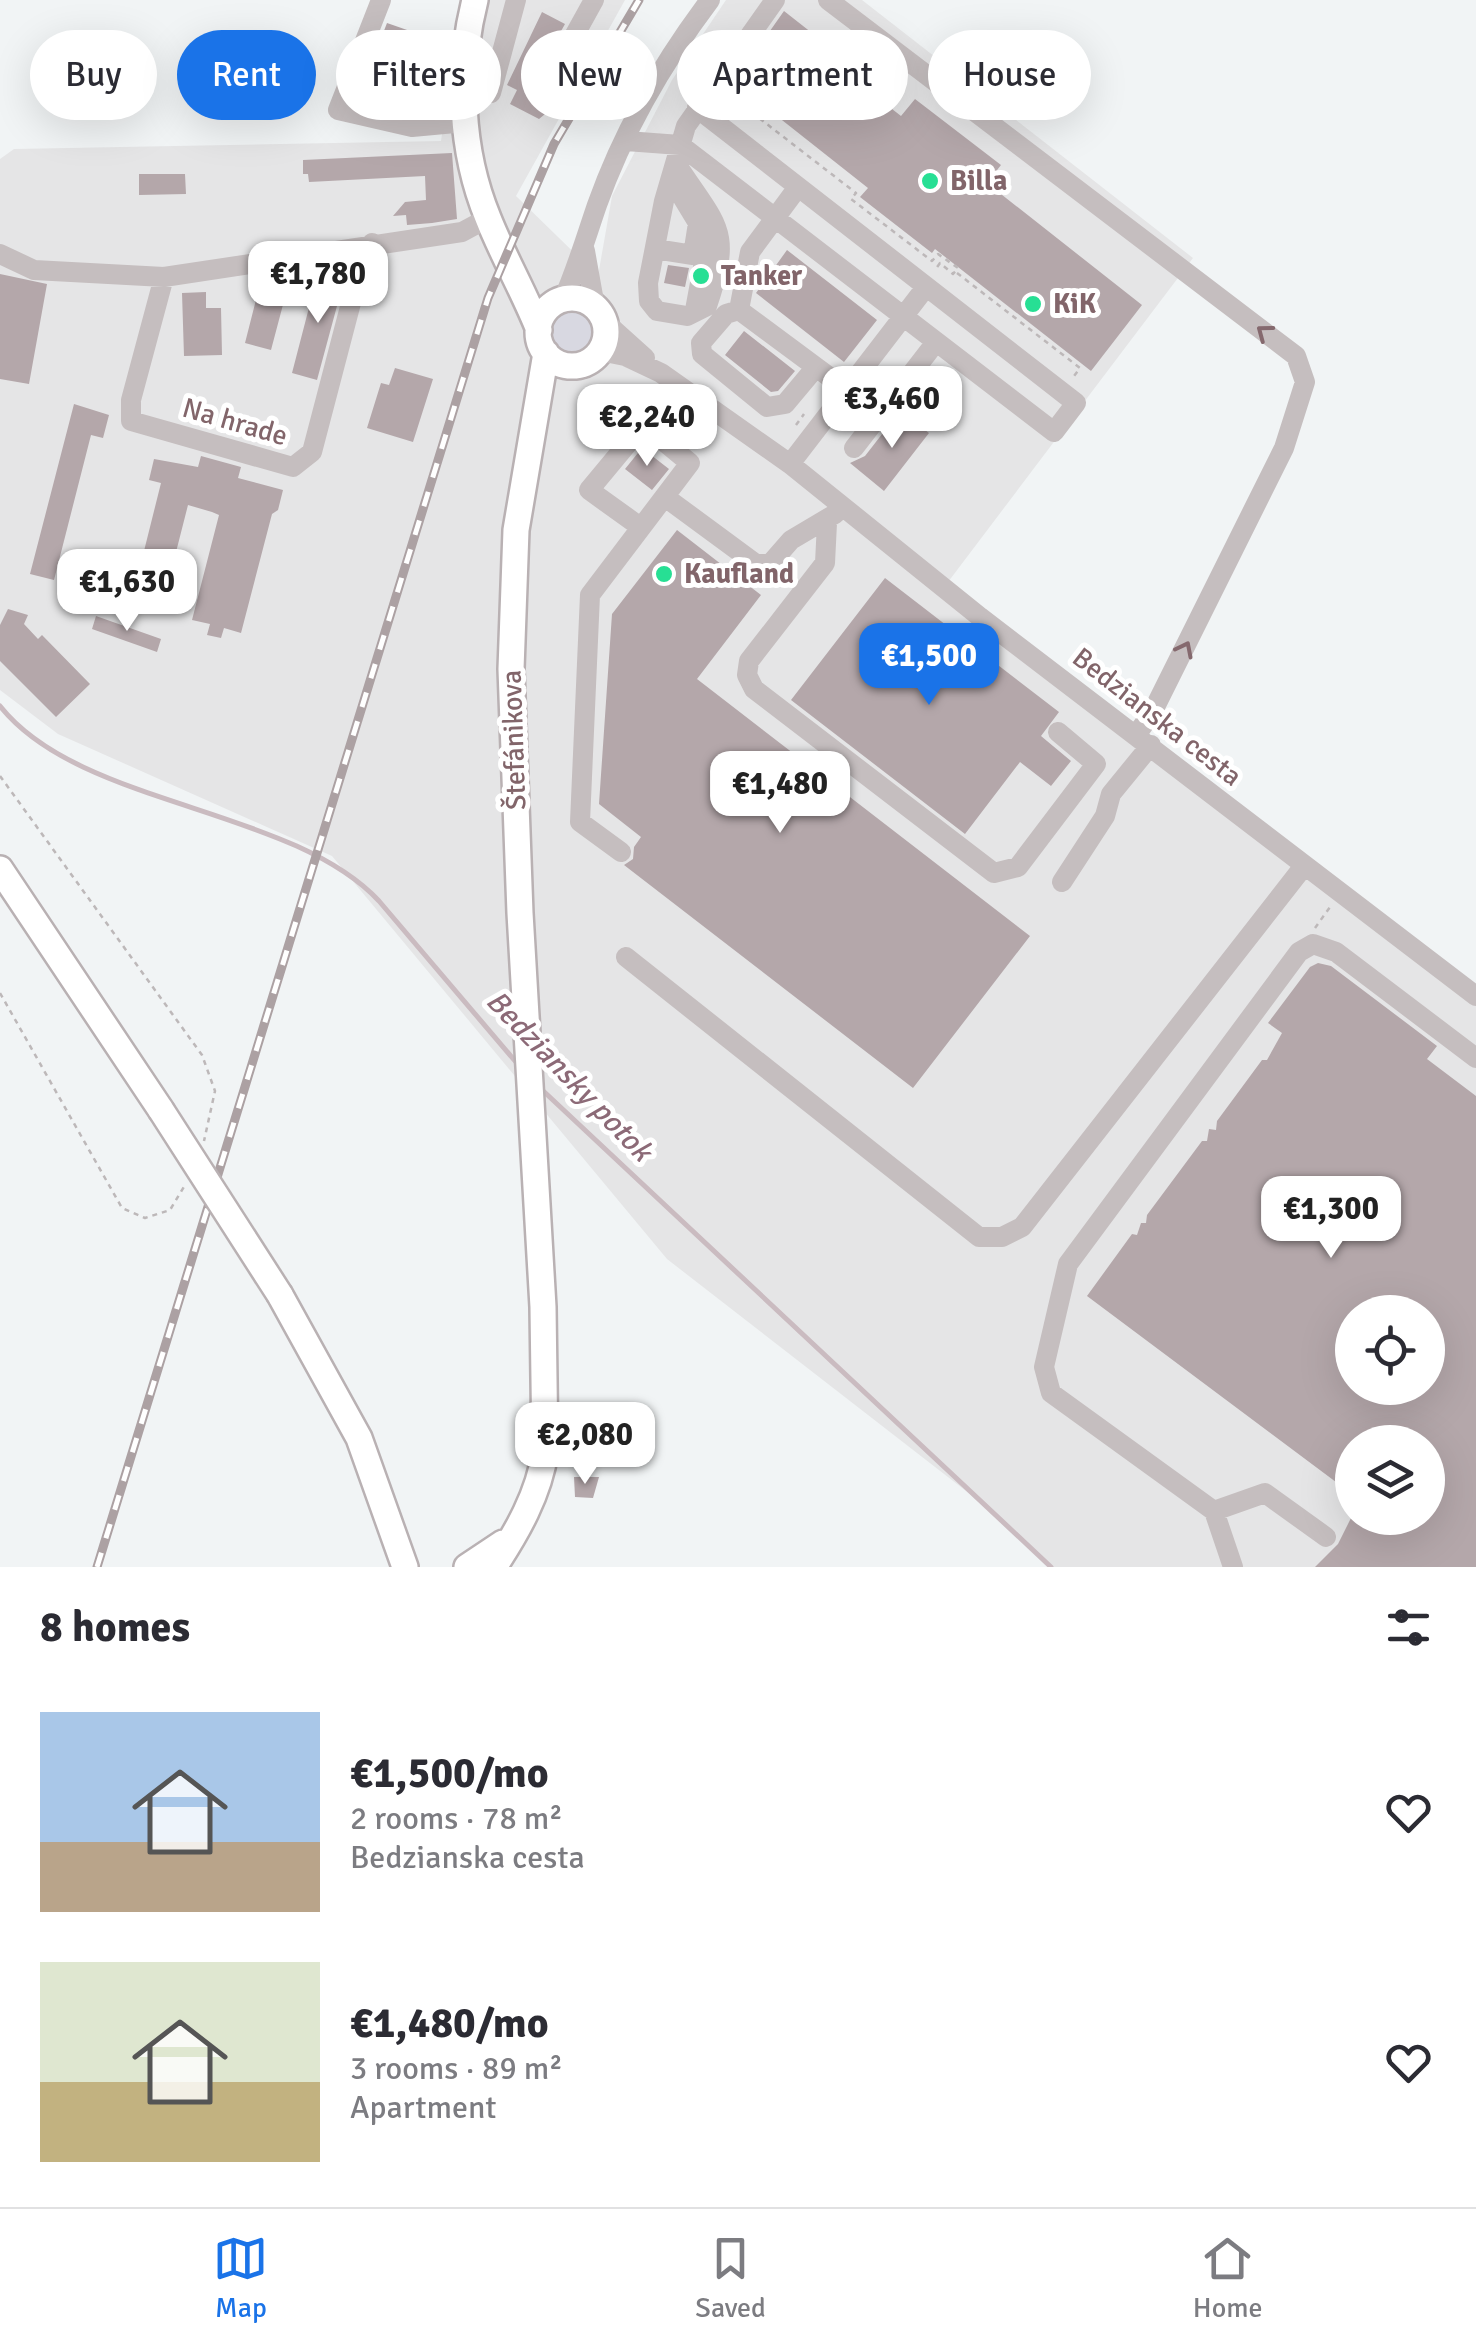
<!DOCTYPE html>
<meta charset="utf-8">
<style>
body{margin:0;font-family:Signika,sans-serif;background:#f2f2f3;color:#2b2b33;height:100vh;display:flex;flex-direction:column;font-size:38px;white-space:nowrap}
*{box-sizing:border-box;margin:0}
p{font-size:32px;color:#7c7c81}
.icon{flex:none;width:55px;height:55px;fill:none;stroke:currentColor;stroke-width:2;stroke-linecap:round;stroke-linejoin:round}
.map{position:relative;height:1567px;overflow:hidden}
.drawer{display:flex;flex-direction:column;background:#fff;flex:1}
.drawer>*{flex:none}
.guide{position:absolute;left:30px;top:30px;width:1418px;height:90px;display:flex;gap:20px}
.controls{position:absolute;left:1335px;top:1295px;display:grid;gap:20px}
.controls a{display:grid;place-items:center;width:110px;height:110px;border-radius:50%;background:#fff;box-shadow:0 10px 40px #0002;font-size:50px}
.price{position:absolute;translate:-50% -85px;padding:0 22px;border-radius:20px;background:#fff;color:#222;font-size:32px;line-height:65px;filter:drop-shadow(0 2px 5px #0008)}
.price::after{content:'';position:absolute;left:50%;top:60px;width:30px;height:22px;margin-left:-15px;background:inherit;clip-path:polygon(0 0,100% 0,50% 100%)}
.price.on{background:#1a73e8;color:#fff}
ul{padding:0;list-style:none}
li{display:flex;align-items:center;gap:30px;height:250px;padding:0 40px}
li span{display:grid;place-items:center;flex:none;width:280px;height:200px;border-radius:0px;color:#555}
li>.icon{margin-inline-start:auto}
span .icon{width:120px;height:120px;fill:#fffc;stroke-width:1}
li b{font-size:42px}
h2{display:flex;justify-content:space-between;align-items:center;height:120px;padding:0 40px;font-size:42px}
.chip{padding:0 35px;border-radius:45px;background:#fff;box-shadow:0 10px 40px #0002;font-size:35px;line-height:90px}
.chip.on{background:#1a73e8;color:#fff}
.menu{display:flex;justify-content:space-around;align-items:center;height:140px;border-top:2px solid #e1e1e2;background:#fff;font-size:28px;color:#7c7c81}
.menu a{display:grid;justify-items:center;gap:5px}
.menu .on{color:#1a73e8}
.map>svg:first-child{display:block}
</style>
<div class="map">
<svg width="1476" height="1567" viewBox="0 0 1476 1567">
<rect width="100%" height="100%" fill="#f1f4f5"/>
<path fill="#e5e5e6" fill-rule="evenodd" d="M462 0H625L516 196 598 276 612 196 672 80 726 0H862L1193 258 942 590 1476 1005V1567H1049L975 1498 667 1259 332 856 58 734 0 690V159L14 149 441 141ZM1352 1312H1428V1388H1352ZM1352 1442H1428V1518H1352Z"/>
<path fill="#d8d8e1" d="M550 331a22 22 0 1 1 44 0a22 22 0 1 1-44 0Z"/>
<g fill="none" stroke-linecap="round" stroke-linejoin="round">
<path stroke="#cabbc0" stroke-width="5" d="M0 706C80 807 290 806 379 901L521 1068
M539 1087 1051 1567"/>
</g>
<path fill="#b4a7aa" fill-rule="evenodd" d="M784 11 826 44 819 52 901 116 915 99 1001 165 987 183 1142 305 1091 371 935 249 932 253 860 197 868 188 734 82Z
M542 12 565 24 546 58V71L552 77H567L550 110 539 119 510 104 517 90 507 85Z
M387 23 410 31 404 47 380 41Z
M363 84 387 93 382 106 357 100Z
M452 153 457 219 432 223 407 225 406 215 393 216 405 202 426 200 425 176 309 182 308 174H303V160Z
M139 174H185L186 194 139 195Z
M787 250 877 320 844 362 756 293Z
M668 265 689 268 685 287 664 283Z
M318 273 344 280 317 380 292 373Z
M0 274 47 284 29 384 0 379Z
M262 276 289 282 271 350 245 343Z
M206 292V308H221L222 355 184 356 182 293Z
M744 331 795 371 778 391 771 392 725 355Z
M395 368 433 379 413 442 367 428 381 383 389 385Z
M74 404 109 415 103 438 91 435 54 580 30 574Z
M900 411 929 433 884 491 850 463 865 456Z
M642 448 669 469 652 490 625 469Z
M201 456 241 467 238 478 283 490 278 510 272 514 241 633 224 628 221 638 207 635 210 624 192 620 219 515 212 512 188 505 162 607 132 599 161 483 149 480 154 459 198 467Z
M677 530 761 595 697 679 1030 936 913 1088 624 865 633 859 634 847 641 837 599 804 612 614Z
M885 578 1059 712 1041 736 1071 761 1051 786 1020 762 965 834 791 700Z
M8 609 28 615 24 624 38 639 42 635 90 684 56 717 0 661V625Z
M96 616 161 639 157 652 92 629Z
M1318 963 1331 966 1437 1046 1427 1059 1476 1096V1567H1315L1338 1544 1351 1518H1428V1442H1352V1494L1087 1296 1132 1234 1137 1235 1141 1223H1146L1147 1215 1202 1141H1207L1209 1129 1216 1130 1217 1121 1262 1060H1267L1282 1033 1268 1023 1310 967ZM1352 1312H1428V1388H1352Z
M574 1477H599L593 1498 575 1497Z"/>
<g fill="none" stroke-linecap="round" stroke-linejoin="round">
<g stroke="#b9b1b3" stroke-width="30">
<path id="major" d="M475 0C457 71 460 150 488 218 503 256 524 292 539 330
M538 332a34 34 0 1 1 68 0a34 34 0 1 1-68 0Z
M0 869 161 1110
M280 1295 359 1438 405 1567
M467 1567 503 1543
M494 1567C517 1532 539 1494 545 1452L543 1307 520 913 511 669 516 530 546 353"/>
</g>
<path stroke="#bdb8b9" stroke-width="2.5" stroke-dasharray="5 5" stroke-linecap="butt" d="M728 94 856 193 851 199 932 261 938 254 958 268 953 274 940 263 935 270
M957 273 1080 368 1074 376
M796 425 804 414
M0 776 202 1055 215 1091 204 1141
M1315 928 1330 907
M0 993 122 1208 145 1218 170 1210 185 1185"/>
<path stroke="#c5bebf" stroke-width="20" d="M381 0 338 110 412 127 466 122
M828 0 1296 356 1305 382 1284 448 1153 711 1137 734
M361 51 436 69 463 68
M558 65 594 0
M491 93 516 0
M626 141 680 145 1054 432 1076 403 697 108
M677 165C718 228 733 229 707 306L687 316 657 311 649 301 648 283 664 201 686 126 775 0
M655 249 693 255 698 223 678 190
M585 251 595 307
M0 254 34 270 164 277 462 232 488 218
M164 277 131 400V421L293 467 312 452 352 299 372 243
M563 300C577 268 586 237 597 205 623 132 664 61 710 0
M695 310 708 240
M739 310 726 314 701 343 702 354 767 407 785 404 816 367
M739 310 750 252 798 187
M739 310 847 390
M605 322 645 358
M600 351 625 356 661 373 790 464 980 617 1476 996
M615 401 690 463 590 595 580 822 621 852
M854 448 936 342
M790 464 926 287
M665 497 756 564H770L791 540 835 514
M827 523 825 563 749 661 747 675 754 689 994 873 1018 867 1096 764 1058 732
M639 526 589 490 643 425
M1062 882 1105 816 1111 794 1151 745
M626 957 979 1237H1002L1022 1227 1304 866
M1214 1511 1233 1567
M1326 1537 1265 1493 1214 1511 1051 1393 1044 1367 1068 1264 1299 952 1313 944 1336 952 1476 1058"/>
<use href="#major" stroke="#fff" stroke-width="25"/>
<g stroke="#aca1a3" stroke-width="9">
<path id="rail" d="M97 1567 488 298 554 144 639 0"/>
</g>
<use href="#rail" stroke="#fff" stroke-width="5" stroke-dasharray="15" stroke-linecap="butt"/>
<g stroke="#b9b1b3" stroke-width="30" stroke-linecap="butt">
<path id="major-bridge" d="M161 1110 280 1295"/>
</g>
<use href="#major-bridge" stroke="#fff" stroke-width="25"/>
</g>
<defs><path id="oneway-chevron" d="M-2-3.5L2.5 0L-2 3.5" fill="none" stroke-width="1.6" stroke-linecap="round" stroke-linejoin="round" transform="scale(2.5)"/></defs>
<g stroke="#85696e">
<use href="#oneway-chevron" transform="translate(1264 332) rotate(-143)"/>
<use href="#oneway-chevron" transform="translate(1185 649) rotate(-63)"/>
</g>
<g fill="#27df94" stroke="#fff" stroke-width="4">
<circle cx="930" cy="181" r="10"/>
<circle cx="701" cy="276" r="10"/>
<circle cx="1033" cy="304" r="10"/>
<circle cx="664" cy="574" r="10"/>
</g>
<g text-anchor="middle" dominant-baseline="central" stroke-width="10" stroke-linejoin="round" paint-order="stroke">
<g font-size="28" font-weight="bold" fill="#82656a" stroke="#fff" text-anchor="start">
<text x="950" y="181">Billa</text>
<text x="721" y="276">Tanker</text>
<text x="1053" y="304">KiK</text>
<text x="684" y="574">Kaufland</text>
</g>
<g font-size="28" fill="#82656a" stroke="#fff">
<text transform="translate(235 422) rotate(16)">Na hrade</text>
<text transform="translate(1157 717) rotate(38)">Bedzianska cesta</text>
<text transform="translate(514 740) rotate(-92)">Štefánikova</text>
</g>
<g font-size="30" font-style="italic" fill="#8c6a77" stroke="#fff">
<text transform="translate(569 1076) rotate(46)">Bedziansky potok</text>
</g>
</g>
</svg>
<div class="controls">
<a><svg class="icon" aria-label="locate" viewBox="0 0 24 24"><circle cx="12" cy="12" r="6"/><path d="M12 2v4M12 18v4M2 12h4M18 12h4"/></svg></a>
<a><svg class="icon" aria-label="layers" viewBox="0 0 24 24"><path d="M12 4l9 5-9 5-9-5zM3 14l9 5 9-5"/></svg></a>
</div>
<b class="price" style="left:318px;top:326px">€1,780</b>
<b class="price" style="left:892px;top:451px">€3,460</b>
<b class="price" style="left:647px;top:469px">€2,240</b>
<b class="price" style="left:127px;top:634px">€1,630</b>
<b class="price on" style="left:929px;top:708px">€1,500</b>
<b class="price" style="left:780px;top:836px">€1,480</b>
<b class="price" style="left:1331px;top:1261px">€1,300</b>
<b class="price" style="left:585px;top:1487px">€2,080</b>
<div class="guide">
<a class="chip">Buy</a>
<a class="chip on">Rent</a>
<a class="chip">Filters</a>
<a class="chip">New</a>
<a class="chip">Apartment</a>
<a class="chip">House</a>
</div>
</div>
<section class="drawer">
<h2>8 homes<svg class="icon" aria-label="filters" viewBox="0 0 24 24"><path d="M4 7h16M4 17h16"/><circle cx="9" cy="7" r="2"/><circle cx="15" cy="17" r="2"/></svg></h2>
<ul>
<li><span style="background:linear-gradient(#a9c7e8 65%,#b9a48a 0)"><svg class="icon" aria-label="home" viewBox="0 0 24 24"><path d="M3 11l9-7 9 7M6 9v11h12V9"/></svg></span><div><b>€1,500/mo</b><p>2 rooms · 78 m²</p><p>Bedzianska cesta</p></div><svg class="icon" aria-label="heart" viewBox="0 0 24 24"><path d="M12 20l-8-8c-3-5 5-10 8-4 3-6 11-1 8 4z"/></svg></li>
<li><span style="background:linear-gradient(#dfe7d0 60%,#c2b280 0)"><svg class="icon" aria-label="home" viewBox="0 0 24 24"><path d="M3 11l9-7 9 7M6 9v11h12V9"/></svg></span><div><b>€1,480/mo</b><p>3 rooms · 89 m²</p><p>Apartment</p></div><svg class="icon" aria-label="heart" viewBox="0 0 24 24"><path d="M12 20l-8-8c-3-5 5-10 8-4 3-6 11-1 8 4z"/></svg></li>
</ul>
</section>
<nav class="menu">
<a class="on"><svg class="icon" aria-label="map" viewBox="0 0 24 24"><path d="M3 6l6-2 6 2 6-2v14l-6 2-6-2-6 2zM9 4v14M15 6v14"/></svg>Map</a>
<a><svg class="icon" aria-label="saved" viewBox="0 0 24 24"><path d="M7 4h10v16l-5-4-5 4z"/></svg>Saved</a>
<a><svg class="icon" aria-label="home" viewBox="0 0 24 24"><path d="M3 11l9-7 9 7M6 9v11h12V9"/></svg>Home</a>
</nav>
